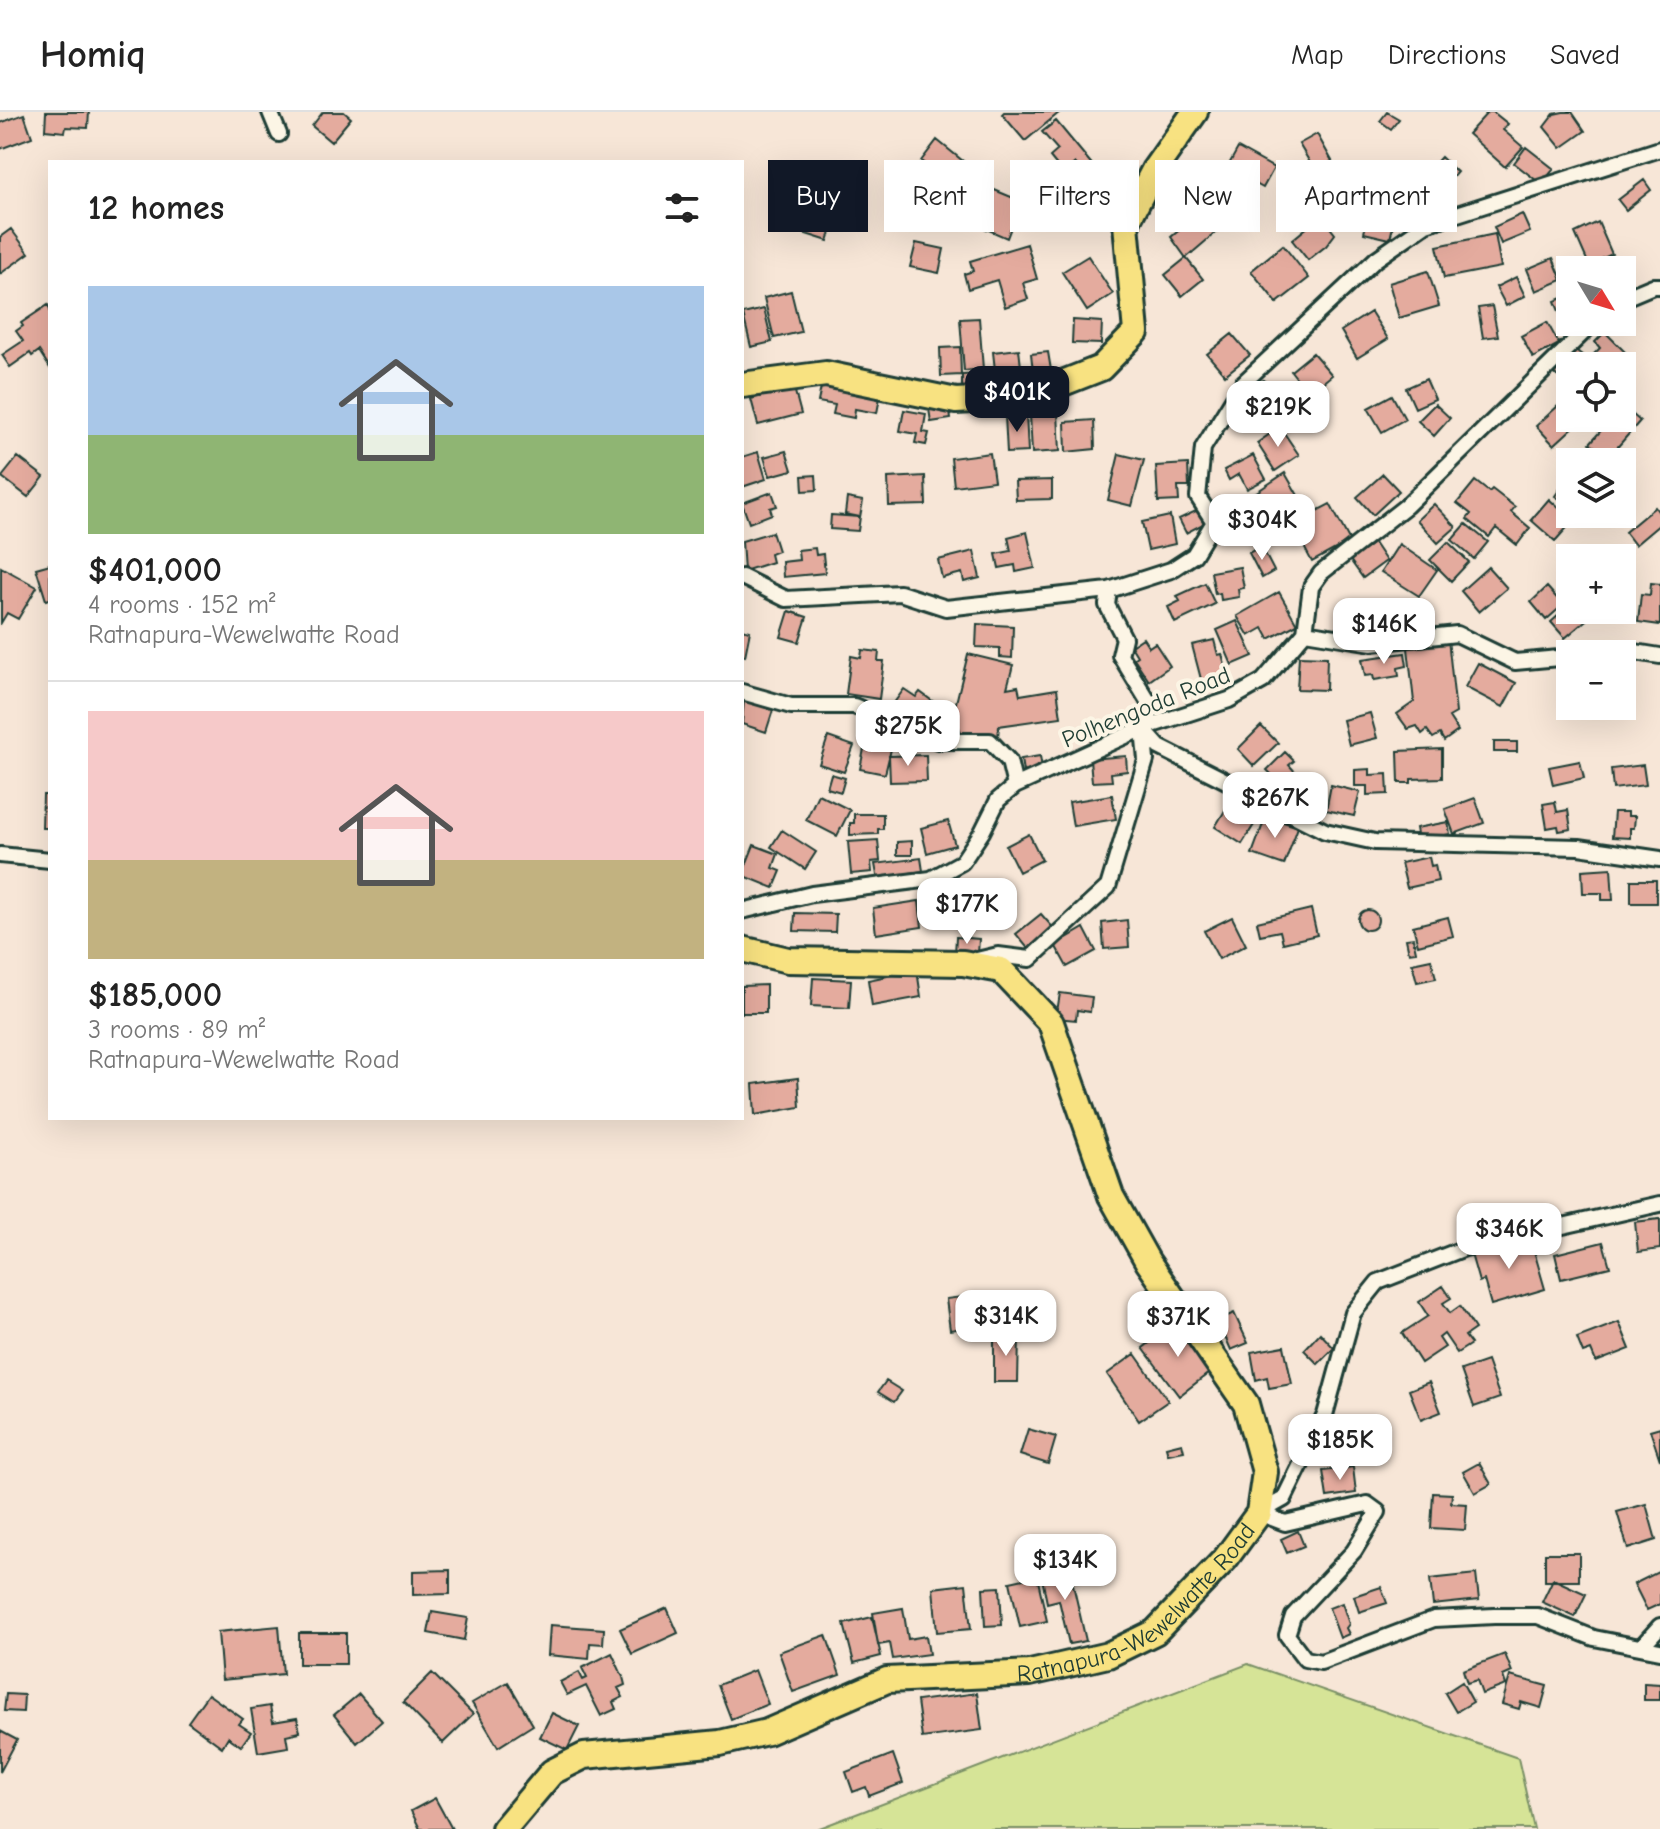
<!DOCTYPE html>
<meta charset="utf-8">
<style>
body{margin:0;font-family:"Comic Neue",sans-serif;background:#f6f6f6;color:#222;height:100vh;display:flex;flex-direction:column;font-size:30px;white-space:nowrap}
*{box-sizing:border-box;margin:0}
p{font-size:26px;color:#767676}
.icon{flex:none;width:44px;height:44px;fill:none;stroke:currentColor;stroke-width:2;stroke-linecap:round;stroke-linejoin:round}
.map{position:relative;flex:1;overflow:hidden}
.drawer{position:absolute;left:48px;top:48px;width:696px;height:960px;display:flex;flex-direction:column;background:#fff;border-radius:0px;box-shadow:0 8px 32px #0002}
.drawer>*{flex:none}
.hud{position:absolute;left:768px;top:48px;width:760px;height:72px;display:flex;gap:16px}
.needle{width:52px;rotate:128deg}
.buttons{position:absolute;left:1556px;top:144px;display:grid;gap:16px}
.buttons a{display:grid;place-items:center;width:80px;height:80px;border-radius:0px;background:#fff;box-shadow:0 8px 32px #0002;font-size:40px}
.price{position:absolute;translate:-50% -68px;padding:0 18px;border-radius:16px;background:#fff;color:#222;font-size:26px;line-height:52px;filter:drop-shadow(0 2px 4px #0008)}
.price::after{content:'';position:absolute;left:50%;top:48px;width:24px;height:18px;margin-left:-12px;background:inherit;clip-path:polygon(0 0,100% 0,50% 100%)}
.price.current{background:#111827;color:#fff}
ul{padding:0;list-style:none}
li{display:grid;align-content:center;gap:16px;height:424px;padding:0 40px}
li+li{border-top:2px solid #e0e0e0}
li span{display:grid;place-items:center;height:248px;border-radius:0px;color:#555}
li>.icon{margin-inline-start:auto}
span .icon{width:144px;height:144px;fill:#fffc;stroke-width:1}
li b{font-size:34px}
h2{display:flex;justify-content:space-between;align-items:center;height:96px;padding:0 40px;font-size:34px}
.chip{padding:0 28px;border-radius:0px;background:#fff;box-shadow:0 8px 32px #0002;font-size:28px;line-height:72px}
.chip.current{background:#111827;color:#fff}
header{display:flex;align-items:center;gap:48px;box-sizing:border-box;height:112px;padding:0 40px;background:#fff;border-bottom:2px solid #e0e0e0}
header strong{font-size:38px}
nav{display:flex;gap:44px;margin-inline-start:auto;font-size:28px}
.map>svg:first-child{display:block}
</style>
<header>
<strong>Homiq</strong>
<nav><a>Map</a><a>Directions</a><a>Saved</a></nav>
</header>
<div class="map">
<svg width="1660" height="1717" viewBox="0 0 1660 1717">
<rect width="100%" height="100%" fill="#f7e6d7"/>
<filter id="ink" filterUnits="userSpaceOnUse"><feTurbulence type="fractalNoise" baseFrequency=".0125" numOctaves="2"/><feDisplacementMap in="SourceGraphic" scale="16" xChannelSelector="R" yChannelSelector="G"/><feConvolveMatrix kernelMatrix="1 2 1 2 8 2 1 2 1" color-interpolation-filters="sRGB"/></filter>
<g filter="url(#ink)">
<path fill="#d6e497" stroke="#7a9066" stroke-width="2" d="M1248 1552 1518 1646 1534 1717H817Z"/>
<path fill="#e4ab9e" stroke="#1f3d34" stroke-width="2" d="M46 0H89L88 16 66 15 65 20 45 18Z
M323 0H344L351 6 331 30 312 14Z
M1004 0H1060L1025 29 1002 2Z
M1387 0 1399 7 1391 17 1380 9Z
M1488 0H1493L1508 12 1503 18 1523 35 1505 55 1468 22Z
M1563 0H1572L1585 19 1561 36 1544 15 1554 2Z
M24 2 32 25 0 37V11Z
M1056 9 1099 61 1091 68 1075 51 1063 61 1050 45 1058 38 1042 20Z
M1317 22 1332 49 1315 59 1299 32Z
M937 28 974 58 957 78 921 49Z
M1526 35 1554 57 1541 72 1514 51Z
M1238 36 1274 56 1263 76 1227 56Z
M1441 45 1457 60 1445 74 1428 59Z
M1419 52 1445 74 1431 89 1406 69Z
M1330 58 1350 69 1340 86 1321 75Z
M814 64 840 70 836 89 810 83Z
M1644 68 1651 78 1626 98 1618 88Z
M1366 75 1400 83 1390 127 1364 121 1371 90 1363 88Z
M992 77 1021 89 1007 126 977 113Z
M809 90 838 100 828 129 800 120Z
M1204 98 1220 117 1186 146 1171 125Z
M1522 102 1530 120 1501 132 1494 115Z
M1321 104 1335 122 1326 134 1308 148 1292 128Z
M1598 110 1612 142 1589 153 1575 121Z
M11 117 29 141 0 162V125Z
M1495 122 1501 155 1444 166 1437 134Z
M916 131 944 137 939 161 910 155Z
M1027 132 1037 167 1023 171 1028 187 1005 195 997 168 968 177 964 162 973 159 970 149Z
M1283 133 1309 166 1277 191 1251 159Z
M1088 144 1113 182 1087 199 1062 160Z
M1186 146 1203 167 1182 184 1165 163Z
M1553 146 1562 168 1536 179 1527 157Z
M1428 159 1439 194 1399 206 1389 171Z
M1516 165 1525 184 1506 194 1496 175Z
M791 179 801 220 774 226 764 186Z
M1570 183V198L1560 202 1555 189Z
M48 193 50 197V256L39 239 32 244 30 241 10 255 2 243 23 229 16 219 23 214 21 211Z
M1492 194 1498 224 1483 226 1478 196Z
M764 197 772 230 751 235 743 202Z
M1371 200 1388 227 1357 246 1341 219Z
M979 206 983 257 964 259 960 207Z
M1073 208 1102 210 1101 232 1072 231Z
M1547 210 1559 232 1533 246 1521 224Z
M1605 220 1625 240 1611 254H1604L1593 243 1600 236 1595 230Z
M1232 222 1250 243 1225 263 1207 242Z
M960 235 961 263 941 264 940 236Z
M1572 235 1593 252 1570 254V274L1552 260Z
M1019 237 1021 255 995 258 993 240Z
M1048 240 1052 264 1034 267 1031 242Z
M1313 241 1332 263 1309 282 1291 259Z
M1016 257 1017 270 999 271 998 259Z
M981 262 982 275 962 276V263Z
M1426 267 1435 287 1415 296 1406 276Z
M1263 268 1284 286 1261 313 1240 295Z
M822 270 881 280 877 301 855 297 854 306 833 302 835 293 818 290Z
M794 276 801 302 758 313 751 287Z
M1392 283 1405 307 1382 320 1368 296Z
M1435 292 1450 306 1434 324 1418 309Z
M1559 293 1577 312 1554 333 1536 314Z
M949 294 951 307 931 310 929 297Z
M1623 294 1640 309 1608 346 1590 331 1612 306H1622Z
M904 298 926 302 923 320 929 321 926 333 915 331 917 322 900 319Z
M1058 301 1060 339 1032 341 1030 302Z
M1026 302 1028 340 1007 341 1005 304Z
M1094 308 1095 337 1066 340 1065 310Z
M1280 315 1299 343 1275 359 1257 331Z
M786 339 792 358 770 364 764 345Z
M758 340 766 367 742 375V345Z
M990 341 994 369 954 374 951 346Z
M1119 342 1144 348 1132 394 1108 388Z
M1253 343 1266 367 1247 377 1239 362 1229 368 1224 358Z
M18 345 44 365 28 385 2 365Z
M1188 352 1189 375H1178L1179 389 1158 390 1156 354Z
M1285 361 1303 392 1273 406 1255 381Z
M1383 362 1399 379 1373 403 1357 385Z
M1570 362V394L1555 384Z
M816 363 817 378 803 379 802 364Z
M925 364 926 393 889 394 888 366Z
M1052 368V387L1016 388 1015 369Z
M1475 369 1489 380 1492 377 1515 395 1511 400 1530 416 1517 433 1496 416 1489 425 1467 407 1471 402 1457 391Z
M772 380 777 394 770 396 772 402 749 411 742 391Z
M847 386 863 389 860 405 845 402Z
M1549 387 1573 409 1555 429 1531 408Z
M1330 392 1350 429 1312 450 1292 412Z
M1434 392 1456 415 1438 431 1417 408Z
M1655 395 1660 402V412L1635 433 1625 420Z
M1198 398 1205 411 1186 421 1179 407Z
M831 403 860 405 858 419 830 417Z
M1170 404 1175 432 1148 438 1142 410Z
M1466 412 1488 430 1474 447 1452 428Z
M772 420 778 439 770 442 772 450 744 459 742 429Z
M1027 420 1035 456 1016 460 1015 453 999 456 996 442 1011 439 1008 425Z
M1448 430 1469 450 1451 469 1430 448Z
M1374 431 1386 449 1363 466 1350 448Z
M1399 432 1437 458 1419 484 1381 460Z
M1261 434 1274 459 1262 466 1249 441Z
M815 436 816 443 823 442 825 461 783 465 782 450 799 448 798 438Z
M974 439 980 466 964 470 962 461 942 466 938 448Z
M50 452V487L46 488 36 456Z
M1 455 37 475 18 507 7 501 1 511Z
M1240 455 1244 476 1238 477 1239 485 1221 488 1220 481 1215 482 1211 460Z
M1488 455 1507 476 1479 500 1461 479Z
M1205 471 1215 492 1175 511 1168 495 1180 489 1177 484Z
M1651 471 1660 472V513L1638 510 1641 482 1650 483Z
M1547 475 1563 493 1546 508 1531 490Z
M1279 480 1297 512 1269 527 1263 516 1249 524 1237 504Z
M1570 493V498H1586L1591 504 1565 526 1551 510Z
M789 499 807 505 799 530 781 525Z
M1237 509 1253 544 1232 553 1217 518Z
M977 512 1013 514 1012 546 1000 545V536L976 535Z
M742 517 750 519 745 544 742 543Z
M1143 526 1149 535 1155 531 1170 554 1149 569 1134 546 1137 544 1131 534Z
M1448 527 1456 601 1449 605 1458 619 1444 629 1440 622 1433 626 1427 618 1422 622 1417 614 1408 617 1397 602 1414 590 1408 536 1426 534V529Z
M1214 528 1218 543 1222 542 1228 564 1202 571 1192 533Z
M862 538 879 540 878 549H884L879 587 846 582 851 544 861 546Z
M1405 541 1407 554 1398 556 1399 564 1374 568 1373 563 1365 564 1362 547Z
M968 542 1013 553 1007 576 1018 574 1020 583 1057 577 1061 605 999 614 998 626 961 620 953 603Z
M1299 544 1327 545 1326 578 1297 577Z
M1478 551 1516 571 1503 595 1465 575Z
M904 577 916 585 920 580 939 594 922 618 891 595Z
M744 588 773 598 766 620 742 612Z
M1370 601 1377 626 1349 633 1343 608Z
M1261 614 1278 631 1254 654 1238 637Z
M828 625 854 634 844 660 819 652Z
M1494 630H1517V640H1494Z
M865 632 891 637 885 662 860 657Z
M1442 637V666L1411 667V671H1399L1398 639Z
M1285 640 1294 649 1289 653 1299 664 1281 682 1268 669 1273 664 1267 658Z
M926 643 927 669 890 670 889 644Z
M1040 644 1042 656 1023 660 1021 647Z
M1126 644 1127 659 1111 661 1112 669 1092 670 1090 647Z
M1580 649 1584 666 1553 673 1549 655Z
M1643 653 1646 673 1613 677 1611 657Z
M1370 657V663L1387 662 1388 682 1367 683V674H1355V658Z
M831 662 845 666 841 680 827 676Z
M1331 673 1360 680 1354 704 1326 698Z
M818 682 850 698 837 724 806 708Z
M43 683H50V716H42Z
M1112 683 1116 707 1073 714 1069 690Z
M1475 686 1484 711 1454 722 1445 697Z
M1232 687 1260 703 1242 732 1215 715Z
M1555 690 1557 700 1568 698 1571 717 1559 719 1558 714 1547 716 1543 692Z
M1614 700H1628V704H1635L1634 716H1630V726L1612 725Z
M854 702H883V717H878V722L850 723V711H854Z
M1266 704 1298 715 1284 753 1252 742Z
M948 709 955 733 927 741 921 716Z
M1448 710 1450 722 1418 728 1416 716Z
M782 718 816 740 805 757 771 735Z
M1029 722 1042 748 1019 760 1006 734Z
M878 728 880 749 871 750 872 760 851 762 848 730Z
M912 729V743H897V730Z
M754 733 778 742 773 756 781 759 774 776 742 763Z
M1429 745 1431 754 1435 753 1438 769 1407 776 1401 751Z
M921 746 923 759 895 763V767L878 769 875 752Z
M1611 756 1613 788H1602V781H1583L1582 758Z
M1631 768H1656V791H1631Z
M919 789 922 815 876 822 873 796Z
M1311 797 1317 823 1283 831 1280 819 1260 823 1257 810Z
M1358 808a10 10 0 1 1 20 0a10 10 0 1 1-20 0Z
M795 801 836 802 835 820 794 819Z
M1041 802 1055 818 1030 839 1016 822Z
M1232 805 1246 833 1219 847 1204 819Z
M1448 805 1453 824 1418 833 1413 814Z
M1127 808 1129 835 1104 837 1102 811Z
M1084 816 1096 839 1067 855 1055 833Z
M956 825 979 827 978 842 955 841Z
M1413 826 1416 840 1409 841 1406 827Z
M1431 847 1436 866 1417 870 1412 851Z
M917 858 921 885 872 894 868 868Z
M813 866 851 868 849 896 811 894Z
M766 873V901H742V874Z
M1060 881 1092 885 1090 900 1077 898 1076 908 1056 906Z
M798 966 800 995 755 1003 753 972Z
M1660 1107V1137L1638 1140 1635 1110Z
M1530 1125 1545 1177 1491 1193 1484 1168 1479 1170 1471 1142Z
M1603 1130 1610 1155 1561 1167 1555 1142Z
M1443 1174 1451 1186 1443 1191 1450 1201 1460 1194 1475 1217 1465 1224 1471 1232 1457 1241 1444 1222 1439 1226 1445 1235 1421 1251 1402 1221 1428 1204 1419 1190Z
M969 1184 973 1215 950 1218 946 1187Z
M1234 1201 1248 1231 1231 1238 1218 1208Z
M1177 1209 1214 1257 1179 1284 1143 1236Z
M1619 1210 1630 1237 1596 1250 1591 1238 1583 1241 1577 1226Z
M1320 1221 1334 1236 1318 1252 1304 1238Z
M994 1223H1019L1018 1270H994Z
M1284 1234 1292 1272 1269 1276 1267 1265 1256 1268 1251 1240Z
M1135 1242 1168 1289 1139 1309 1107 1262Z
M1487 1249 1500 1286 1474 1295 1461 1258Z
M886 1269 902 1279 894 1290 878 1280Z
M1429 1270 1441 1300 1421 1308 1409 1278Z
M1346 1306 1381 1308 1380 1328 1345 1326Z
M1660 1315V1348L1650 1318Z
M1028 1317 1056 1325 1048 1352 1020 1343Z
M1182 1331 1184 1339 1168 1342 1166 1335Z
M1479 1351 1491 1372 1475 1381 1463 1360Z
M1353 1355 1356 1381 1327 1385 1323 1359Z
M1433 1381 1452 1382 1451 1391 1467 1392 1465 1418 1431 1416Z
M1433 1381 1452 1382 1451 1391 1467 1392 1465 1418 1431 1416Z
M1646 1392 1656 1428 1628 1437 1617 1400Z
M1298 1419 1304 1434 1287 1441 1281 1427Z
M1545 1441H1579V1469H1545Z
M1069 1455 1086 1529 1069 1532 1059 1488 1047 1491 1041 1461Z
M450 1458V1482L413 1483V1459Z
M1660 1459V1492L1647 1498 1634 1472Z
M1476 1462 1479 1488 1433 1493 1430 1467Z
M1037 1464 1047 1509 1020 1515 1010 1470Z
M1553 1467 1586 1482 1575 1505 1542 1490Z
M966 1472 971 1517 937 1520 933 1476Z
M1000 1475 1002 1513 985 1514 983 1476Z
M1381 1475 1387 1491 1359 1500 1354 1484Z
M1342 1491 1349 1512 1346 1516 1349 1522 1340 1526 1329 1496Z
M1342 1491 1349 1512 1346 1516 1349 1522 1340 1526 1329 1496Z
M667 1496 678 1521 632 1542 620 1517Z
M903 1496 908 1527 926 1524 929 1542 893 1547 890 1531 878 1533 873 1501Z
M432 1500 468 1506 464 1528 428 1521Z
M872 1505 881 1544 854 1551 844 1512Z
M550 1513 604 1517 603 1532 590 1531 589 1547 548 1543Z
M279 1514 283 1562 222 1568 218 1520Z
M299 1521H346V1552H299Z
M826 1523 840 1563 793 1580 779 1540Z
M612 1541 623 1565 625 1573 618 1576 623 1585 613 1590 616 1597 601 1604 586 1574 567 1583 560 1570 579 1560 583 1568 587 1566 582 1556Z
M1505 1542 1512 1560 1503 1564 1506 1573 1482 1582 1477 1568 1467 1571 1463 1558Z
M755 1558 768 1592 731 1607 718 1573Z
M432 1561 473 1602 443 1631 403 1590Z
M1510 1564 1547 1574 1541 1596 1521 1590 1519 1597 1502 1592Z
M508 1570 533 1613 498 1635 472 1591Z
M1462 1570 1473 1590 1456 1600 1445 1581Z
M1644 1571 1660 1572V1588H1644Z
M977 1581 982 1618 922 1626 917 1589Z
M6 1582 24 1583 23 1600 4 1599Z
M208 1582 243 1607 239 1612 251 1620 241 1634 228 1625 222 1635 188 1610Z
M359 1582 382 1609 357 1631 334 1603Z
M270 1594 273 1610 297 1606 300 1620 286 1623 288 1635 258 1640 251 1597Z
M552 1601 579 1614 567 1638 540 1625Z
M0 1619 17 1628 0 1660Z
M893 1642 903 1671 869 1684 866 1675 853 1680 846 1660Z
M435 1686 452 1717H420L411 1699Z"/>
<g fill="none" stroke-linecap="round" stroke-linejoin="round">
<g stroke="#1f3d34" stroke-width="20">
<path id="minor" d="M270 0 279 22
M1622 187 1653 174H1660
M742 465 786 487 900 481 946 496 1109 478
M1305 520 1372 531 1457 522 1515 550 1570 545
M1602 542 1629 539 1660 544
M742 580 791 594H854L938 629H990L1009 649 1015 674
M1143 617 1159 635 1325 719 1375 730 1579 735 1660 747
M0 743 50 748
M742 799 812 782 931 767 962 750 982 720 998 688 1015 674 1143 616 1229 588 1263 569 1305 520 1311 475 1321 461 1406 394 1594 210
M977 848 998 843 1030 847 1108 775 1146 648 1143 616 1151 594 1120 543 1124 526 1107 493 1109 478 1171 458 1194 443 1214 410 1198 385 1203 336 1243 271 1376 147 1426 112 1660 37
M1259 1401 1285 1411 1367 1392 1378 1400 1354 1439 1293 1504 1287 1523 1305 1547 1321 1550 1434 1507 1494 1504H1538L1594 1526 1660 1539
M1259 1401 1284 1387 1325 1303 1353 1201 1378 1170 1465 1136 1660 1092
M1641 1535 1660 1514"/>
</g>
<g stroke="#1f3d34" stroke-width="30">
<g id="primary">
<path d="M742 273 826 262 956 289 1027 285 1101 256 1136 220 1126 112 1154 58 1195 0"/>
<path id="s1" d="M504 1717 552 1660 584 1644 720 1631 767 1620 887 1568 1030 1561 1108 1543 1155 1520 1226 1446 1259 1401 1265 1360 1246 1292 1148 1150 1111 1084 1051 911 1001 858 963 851 788 848 742 837"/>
</g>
</g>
<use href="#minor" stroke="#fcf5e5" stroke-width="14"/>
<use href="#primary" stroke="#f8e281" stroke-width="24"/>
</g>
</g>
<g text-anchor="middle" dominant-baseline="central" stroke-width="8" stroke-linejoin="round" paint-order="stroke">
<g font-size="24" fill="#1f3d34" stroke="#fcf5e5">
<text transform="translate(1146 595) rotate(-22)">Polhengoda Road</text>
<text stroke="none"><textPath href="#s1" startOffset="700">Ratnapura-Wewelwatte Road</textPath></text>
</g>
</g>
</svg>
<div class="buttons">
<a><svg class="needle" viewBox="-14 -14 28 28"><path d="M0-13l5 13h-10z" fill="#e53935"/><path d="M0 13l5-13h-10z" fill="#767676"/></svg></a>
<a><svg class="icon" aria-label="locate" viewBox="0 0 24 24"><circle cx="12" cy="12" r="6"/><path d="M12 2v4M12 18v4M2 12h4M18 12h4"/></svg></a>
<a><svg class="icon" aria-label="layers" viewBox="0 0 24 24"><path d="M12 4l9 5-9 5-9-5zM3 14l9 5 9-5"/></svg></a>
<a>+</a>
<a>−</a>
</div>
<b class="price current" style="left:1017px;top:322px">$401K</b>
<b class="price" style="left:1278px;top:337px">$219K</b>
<b class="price" style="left:1262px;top:450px">$304K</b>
<b class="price" style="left:1384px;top:554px">$146K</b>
<b class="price" style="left:908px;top:656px">$275K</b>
<b class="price" style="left:1275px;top:728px">$267K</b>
<b class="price" style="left:967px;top:834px">$177K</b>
<b class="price" style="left:1509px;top:1159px">$346K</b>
<b class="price" style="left:1006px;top:1246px">$314K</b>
<b class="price" style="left:1178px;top:1247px">$371K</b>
<b class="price" style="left:1340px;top:1370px">$185K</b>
<b class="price" style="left:1065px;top:1490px">$134K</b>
<div class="hud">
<a class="chip current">Buy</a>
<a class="chip">Rent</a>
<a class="chip">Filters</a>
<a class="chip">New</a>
<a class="chip">Apartment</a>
</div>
<section class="drawer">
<h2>12 homes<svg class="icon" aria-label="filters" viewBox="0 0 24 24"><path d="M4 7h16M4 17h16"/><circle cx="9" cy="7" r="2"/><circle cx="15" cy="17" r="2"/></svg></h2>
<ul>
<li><span style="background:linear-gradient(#a9c7e8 60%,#8fb573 0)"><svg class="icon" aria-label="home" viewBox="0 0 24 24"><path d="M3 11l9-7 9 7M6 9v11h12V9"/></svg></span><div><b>$401,000</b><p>4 rooms · 152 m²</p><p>Ratnapura-Wewelwatte Road</p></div></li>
<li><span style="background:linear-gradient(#f6c9c9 60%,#c2b280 0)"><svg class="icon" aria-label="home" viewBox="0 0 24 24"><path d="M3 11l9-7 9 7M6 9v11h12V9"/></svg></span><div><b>$185,000</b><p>3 rooms · 89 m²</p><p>Ratnapura-Wewelwatte Road</p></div></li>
</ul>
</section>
</div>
